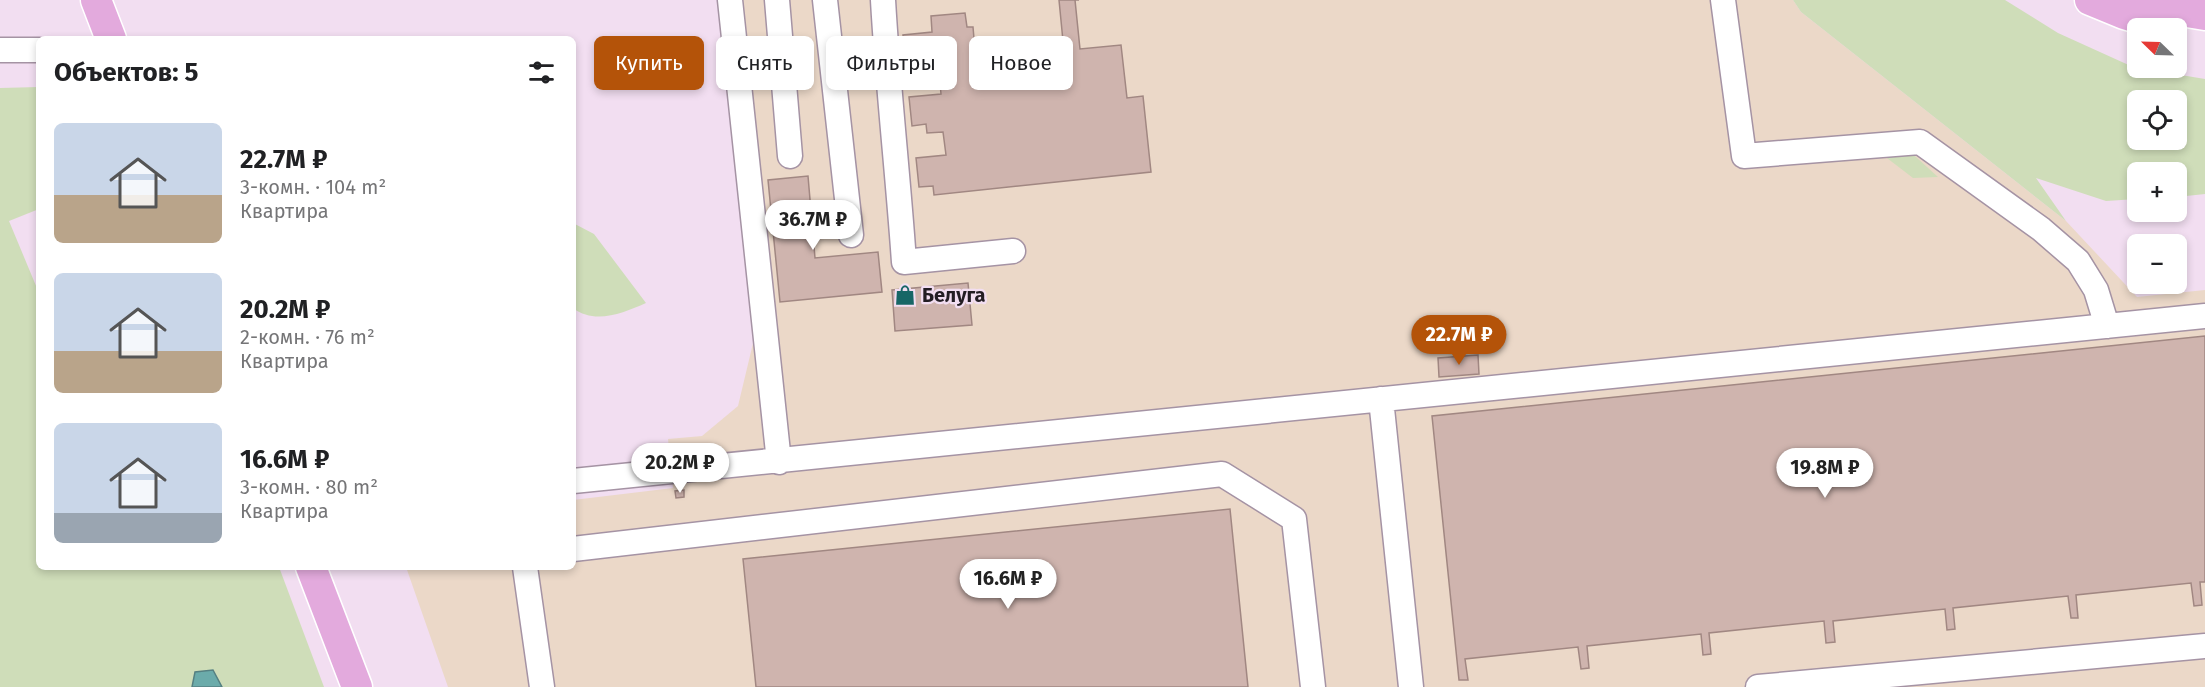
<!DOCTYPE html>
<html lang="ru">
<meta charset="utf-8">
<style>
body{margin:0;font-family:"Fira Sans",sans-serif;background:#f2f2f2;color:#202124;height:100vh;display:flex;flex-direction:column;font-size:22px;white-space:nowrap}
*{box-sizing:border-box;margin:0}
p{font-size:20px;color:#757577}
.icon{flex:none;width:33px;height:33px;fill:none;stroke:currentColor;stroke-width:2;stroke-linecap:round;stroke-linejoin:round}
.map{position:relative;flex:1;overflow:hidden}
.panel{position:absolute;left:36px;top:36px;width:540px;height:534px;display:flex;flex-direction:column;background:#fff;border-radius:9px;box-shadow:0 3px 9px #0003}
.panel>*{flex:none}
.hud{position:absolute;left:594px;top:36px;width:570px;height:54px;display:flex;gap:12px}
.needle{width:39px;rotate:293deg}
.fabs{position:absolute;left:2127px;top:18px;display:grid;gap:12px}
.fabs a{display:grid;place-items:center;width:60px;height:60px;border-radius:9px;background:#fff;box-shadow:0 3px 9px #0003;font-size:30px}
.price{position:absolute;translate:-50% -51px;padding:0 14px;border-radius:21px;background:#fff;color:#222;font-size:20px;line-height:39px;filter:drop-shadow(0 2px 3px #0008)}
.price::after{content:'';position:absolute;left:50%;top:36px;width:18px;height:14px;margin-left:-9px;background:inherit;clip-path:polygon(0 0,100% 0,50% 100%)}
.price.on{background:#b45309;color:#fff}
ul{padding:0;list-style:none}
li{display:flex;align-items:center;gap:18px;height:150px;padding:0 18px}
li span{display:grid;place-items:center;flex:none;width:168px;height:120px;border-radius:9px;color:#555}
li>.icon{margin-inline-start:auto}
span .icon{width:72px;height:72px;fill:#fffc;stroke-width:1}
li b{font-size:26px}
h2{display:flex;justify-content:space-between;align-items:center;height:72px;padding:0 18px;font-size:26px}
.tag{padding:0 21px;border-radius:9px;background:#fff;box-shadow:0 3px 9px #0003;font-size:21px;line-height:54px}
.tag.on{background:#b45309;color:#fff}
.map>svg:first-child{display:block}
</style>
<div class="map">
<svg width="2205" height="687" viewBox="0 0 2205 687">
<rect width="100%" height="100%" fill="#f2def1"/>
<path fill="#ebd8c8" d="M720 0H1793L1801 12 2066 221 2137 297 2205 290V687H448L406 567H573V500L673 488 668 439 702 436 738 406 754 339Z"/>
<path fill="#cfddb9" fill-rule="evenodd" d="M1793 0H2005L2058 33 2133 67 2205 79V194L2177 197 2176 172H2138L2137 199 2106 201 2036 178 2066 221 1801 12ZM2176 100V140H2138V100Z
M39 87V209L9 221 39 293V567H279L324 687H0V88Z
M1905 147 1938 177 1913 178 1883 155Z
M573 223 594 234 646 303C623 313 595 325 573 308Z"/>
<path fill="#6babaa" stroke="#558082" stroke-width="1.5" d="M213 670 222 687H192L195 672Z"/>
<path fill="#cfb4ae" stroke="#a18782" stroke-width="1.5" d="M1059 0H1079H1075L1080 49 1121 45 1127 98 1143 96 1151 172 934 195 933 186 919 187 916 158 946 155 943 132 927 133 926 124 912 126 909 97 941 94 939 72 919 74 918 67 906 69 903 35 932 32 931 16 965 13 967 27H973L975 50 1063 41Z
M808 176 815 258 878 252 882 292 780 302 768 180Z
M968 283 972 325 895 331 892 290Z
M2205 336V582H2200L2202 605 2194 606 2191 583 2076 595 2078 618H2071L2068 596 1953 608 1955 629 1947 630 1945 609 1833 621 1835 642 1826 643 1824 621 1709 633 1711 654 1703 655 1701 634 1587 646 1589 668 1581 669 1578 647 1465 659 1468 680H1459L1432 416Z
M1478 355 1479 374 1439 377 1438 358Z
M684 490V497L676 498 675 491Z
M1230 509 1248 687H756L743 559Z"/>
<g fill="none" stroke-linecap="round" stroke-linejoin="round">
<g stroke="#a593a4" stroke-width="27">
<path id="minor" d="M730 0 779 462
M777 0 790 156
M825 0 851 235
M883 0C888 88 898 175 904 262L1013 251
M1723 0 1744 156 1920 142 2041 229 2078 261 2096 290 2107 326
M0 50H39
M1381 399 1411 687
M573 481 2205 316
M573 549 1222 474 1294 519 1313 687
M525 567 542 687
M1758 687 2205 646"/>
</g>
<g stroke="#fff" stroke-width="33">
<path id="major" d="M96 0 111 39
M2090 0 2124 14 2170 28
M2145 0 2187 12 2205 15
M311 567 357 687"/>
</g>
<use href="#minor" stroke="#fff" stroke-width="24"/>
<use href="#major" stroke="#e3aadd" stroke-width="30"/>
</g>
<defs>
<g id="shop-bare" transform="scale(1.62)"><path d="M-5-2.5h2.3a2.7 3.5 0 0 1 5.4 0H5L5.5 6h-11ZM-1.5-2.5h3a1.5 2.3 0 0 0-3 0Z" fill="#176666" stroke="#f2def1" stroke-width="2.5" paint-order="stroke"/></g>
</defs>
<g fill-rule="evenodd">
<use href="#shop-bare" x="905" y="295"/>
</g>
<g text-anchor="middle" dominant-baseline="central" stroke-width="4.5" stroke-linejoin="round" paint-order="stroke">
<g font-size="20" font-weight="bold" fill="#231d23" stroke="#f2def1" text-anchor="start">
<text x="922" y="295">Белуга</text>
</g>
</g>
</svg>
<div class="fabs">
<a><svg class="needle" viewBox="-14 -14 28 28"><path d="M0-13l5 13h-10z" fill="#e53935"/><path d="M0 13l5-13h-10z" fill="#757577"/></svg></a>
<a><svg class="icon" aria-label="locate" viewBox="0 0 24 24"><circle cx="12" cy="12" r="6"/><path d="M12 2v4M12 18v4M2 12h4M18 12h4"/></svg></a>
<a>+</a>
<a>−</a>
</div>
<b class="price" style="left:813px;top:251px">36.7M ₽</b>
<b class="price on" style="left:1459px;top:366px">22.7M ₽</b>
<b class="price" style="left:680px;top:494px">20.2M ₽</b>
<b class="price" style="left:1825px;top:499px">19.8M ₽</b>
<b class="price" style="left:1008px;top:610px">16.6M ₽</b>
<div class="hud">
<a class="tag on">Купить</a>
<a class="tag">Снять</a>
<a class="tag">Фильтры</a>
<a class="tag">Новое</a>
</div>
<section class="panel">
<h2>Объектов: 5<svg class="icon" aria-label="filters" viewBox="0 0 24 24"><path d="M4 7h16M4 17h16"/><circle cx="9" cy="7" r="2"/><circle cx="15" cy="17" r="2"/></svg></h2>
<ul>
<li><span style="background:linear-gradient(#c9d6e8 60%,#b9a48a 0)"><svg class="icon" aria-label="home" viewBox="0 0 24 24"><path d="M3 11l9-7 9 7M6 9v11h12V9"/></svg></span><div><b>22.7M ₽</b><p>3-комн. · 104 m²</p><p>Квартира</p></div></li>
<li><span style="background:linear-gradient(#c9d6e8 65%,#b9a48a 0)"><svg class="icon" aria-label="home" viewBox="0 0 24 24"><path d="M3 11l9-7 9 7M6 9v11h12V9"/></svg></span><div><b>20.2M ₽</b><p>2-комн. · 76 m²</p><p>Квартира</p></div></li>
<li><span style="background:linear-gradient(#c9d6e8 75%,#9aa5b1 0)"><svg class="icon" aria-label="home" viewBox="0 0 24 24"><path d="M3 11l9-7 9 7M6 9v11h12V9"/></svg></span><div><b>16.6M ₽</b><p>3-комн. · 80 m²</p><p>Квартира</p></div></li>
</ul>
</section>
</div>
